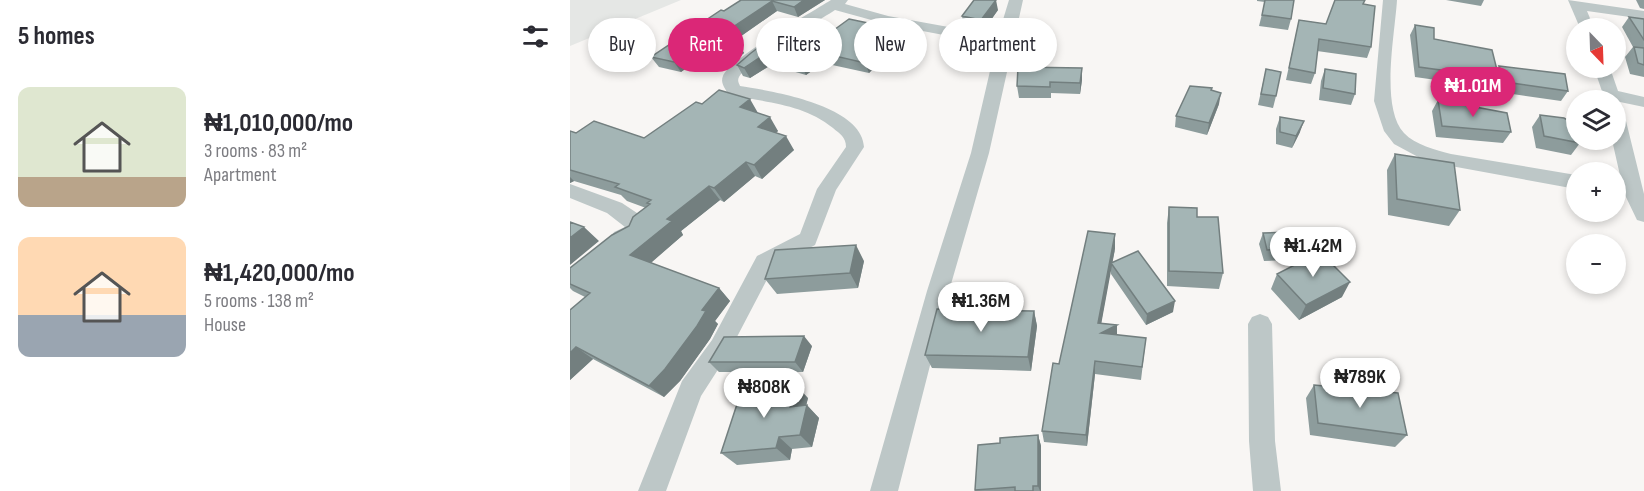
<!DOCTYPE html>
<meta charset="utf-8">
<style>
body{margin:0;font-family:"Sofia Sans Condensed",sans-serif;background:#f7f7f7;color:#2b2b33;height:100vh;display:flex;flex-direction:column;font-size:22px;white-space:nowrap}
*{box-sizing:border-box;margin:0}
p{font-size:20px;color:#7c7c81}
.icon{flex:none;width:33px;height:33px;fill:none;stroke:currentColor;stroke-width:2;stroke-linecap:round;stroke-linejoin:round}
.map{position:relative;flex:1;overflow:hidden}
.panel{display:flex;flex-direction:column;background:#fff;width:570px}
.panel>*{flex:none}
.banner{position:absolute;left:18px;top:18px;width:570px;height:54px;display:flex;gap:12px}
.needle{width:39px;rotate:157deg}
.tools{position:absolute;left:996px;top:18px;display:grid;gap:12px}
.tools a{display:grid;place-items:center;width:60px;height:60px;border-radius:50%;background:#fff;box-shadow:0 3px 9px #0003;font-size:30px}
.price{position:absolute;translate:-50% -51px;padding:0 14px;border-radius:21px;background:#fff;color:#222;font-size:20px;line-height:39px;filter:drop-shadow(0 2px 3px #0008)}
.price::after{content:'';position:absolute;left:50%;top:36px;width:18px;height:14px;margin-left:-9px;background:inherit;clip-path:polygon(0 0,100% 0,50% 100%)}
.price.selected{background:#db2777;color:#fff}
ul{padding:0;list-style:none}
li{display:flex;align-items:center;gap:18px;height:150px;padding:0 18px}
li span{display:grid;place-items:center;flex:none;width:168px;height:120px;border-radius:12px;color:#555}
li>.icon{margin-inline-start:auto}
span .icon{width:72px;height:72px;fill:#fffc;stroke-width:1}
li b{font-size:26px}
h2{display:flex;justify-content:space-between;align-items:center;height:72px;padding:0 18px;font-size:26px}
.pill{padding:0 21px;border-radius:27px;background:#fff;box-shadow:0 3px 9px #0003;font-size:21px;line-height:54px}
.pill.selected{background:#db2777;color:#fff}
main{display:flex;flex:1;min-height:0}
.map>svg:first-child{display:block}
</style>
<main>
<section class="panel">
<h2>5 homes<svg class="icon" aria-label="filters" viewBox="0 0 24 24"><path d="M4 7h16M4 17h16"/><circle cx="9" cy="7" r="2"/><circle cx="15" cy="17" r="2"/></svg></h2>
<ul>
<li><span style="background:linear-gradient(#dfe7d0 75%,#b9a48a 0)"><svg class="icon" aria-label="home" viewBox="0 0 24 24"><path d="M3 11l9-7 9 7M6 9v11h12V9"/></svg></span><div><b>₦1,010,000/mo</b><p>3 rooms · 83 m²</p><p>Apartment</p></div></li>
<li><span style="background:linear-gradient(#ffd9b3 65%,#9aa5b1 0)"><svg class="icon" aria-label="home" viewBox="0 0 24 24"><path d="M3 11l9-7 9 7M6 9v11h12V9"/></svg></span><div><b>₦1,420,000/mo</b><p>5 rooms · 138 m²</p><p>House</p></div></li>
</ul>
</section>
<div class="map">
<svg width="1074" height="491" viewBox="0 0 1074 491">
<rect width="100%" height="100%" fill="#f8f6f4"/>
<path fill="#e5e7e5" d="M0 0H111L0 46Z"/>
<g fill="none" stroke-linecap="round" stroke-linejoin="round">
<path fill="#bdc7c7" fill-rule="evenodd" d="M261 0H278L275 4 318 16 428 36 439 0H453L419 153 379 291 328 491H300L357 291 401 153 426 45 316 24 265 10C247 22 178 61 169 77 167 81 169 83 170 86 201 91 292 105 294 147L266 190 245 245 203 268 158 354 131 396 96 491H68L112 381 142 340 187 256 230 234 247 189 276 147C276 137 270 134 263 128 232 103 195 103 158 94 155 88 150 83 153 76 159 59 242 12 261 0Z
M813 0H827C825 34 810 107 834 133 845 145 866 150 881 154L1006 175V189L881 166 850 158 824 144 814 131 804 101Z
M998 0 1074 11V19L1017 11 1024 28H1010Z
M1024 68H1040L1048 91 1074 97V107L1050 102 1046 105V100H1035Z
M1046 111 1055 117 1074 194V222L1067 220 1054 193 1042 140H1046Z
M0 184 52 203 67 213 76 225 71 238 51 246 44 244 41 238 44 232 55 227 37 213 0 198Z
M690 314 698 317 702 324 705 441 711 491H683L679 441 678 324 682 317Z"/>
</g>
<path fill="#8d9c9c" d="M171 0H255L228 17 207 11 164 41 168 42 174 53 155 69 148 71 122 64 111 72 89 67 81 57Z
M687 0H724L721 19 718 30 689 26 695 2 687 1Z
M876 0H914L911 6Z
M1066 0H1074V9L1070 8Z
M793 4 801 47 797 58 747 51 745 73 741 84 716 80 729 20 756 24Z
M428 10 413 31 394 28 392 16Z
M1059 17 1074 19V77L1060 74 1055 57 1063 47 1052 27Z
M845 25 864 39 927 69 929 66 998 91 991 101 929 92 926 82 923 88 845 77 840 35Z
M257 35 315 36 307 43 314 45 317 55 299 73 253 63 236 75 201 65 180 78 173 76 167 65 193 48Z
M448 67 512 80 510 94 481 93V98H449L447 86Z
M696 69 706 96 703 108 688 105Z
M755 69 785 94 781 105 749 100 751 81Z
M868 100 941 132 933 143 866 137 862 111Z
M132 104 188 113 208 131 206 133 224 150 192 179 185 176 154 202 150 200 111 231 113 235 80 263 149 288 160 301 145 321 148 324 140 339 110 381 94 397 23 359 0 380V310L15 297 3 291 0 288V268L59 226 76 208 57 201 51 195 4 181 0 183V131L6 133 74 138Z
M649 104 637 135 605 127 606 116Z
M970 115 1010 143 1001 155 966 148 962 127Z
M710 117 730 132 722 148 706 144V129Z
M825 154 890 210 879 226 818 215 817 170Z
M599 207 653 273 649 289 597 286V223Z
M693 233 723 249 719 260 694 261 689 244Z
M545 249 542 263 603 312 576 325 541 274V267L531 323 547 325V335L576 338 571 380 525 374 517 446 474 442 472 431 489 364Z
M294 261 288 288 207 294 195 279Z
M707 274 772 297 729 320 701 289Z
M464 311 467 326 461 371 362 368 355 355Z
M242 346 233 372H149L139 362Z
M744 385 837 435 825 447 740 435 736 398Z
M238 398 236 405 249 418 242 447 222 449 220 460 167 465 151 453Z
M468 435 471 446V491H405V490L430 443Z"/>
<path fill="#737f7f" d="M234 0H255L228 17 224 7Z
M426 0 428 10 413 31 411 20Z
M202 1 207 11 154 48 148 37Z
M312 26 315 36 299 51 295 40Z
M168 42 174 53 155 69 148 71 142 60Z
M314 45 317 55 299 73 295 63Z
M248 52 253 63 236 75 231 65Z
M115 54 122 64 111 72 104 62Z
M195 54 201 65 180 78 174 68Z
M512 68V80L510 94V83Z
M651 93 649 104 637 135 639 123Z
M180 99 188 113 170 107Z
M200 117 208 131 196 141 188 127Z
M734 121 730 132 722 148 726 136Z
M216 136 224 150 192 179 184 165Z
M176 162 185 176 154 202 144 188Z
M0 177 4 181 0 183Z
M139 186 150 200 111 231 113 235 74 269 60 255 97 219Z
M14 227 29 241 0 265V238Z
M545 234V249L529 336 528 323Z
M286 245 294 261 288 288 280 273Z
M780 282 772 297 729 320 736 305Z
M149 288 160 301 145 321 148 324 140 339 110 381 94 397 79 386 132 310Z
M605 301 603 312 576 325 577 314Z
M464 311 467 326 461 371 458 357Z
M547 325V339L531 333Z
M234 336 242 346 233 372 225 362Z
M6 347 23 359 0 380V353Z
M525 361V374L517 446 516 435Z
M226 385 238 398 233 419 220 407Z
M237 405 249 418 242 447 230 435Z
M468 435 471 446V491H470L468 486Z
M209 437 222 449 220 460 206 448Z"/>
<path fill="#a4b5b5" stroke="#737f7f" stroke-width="1.5" d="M171 0H234L224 7 202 1 148 37 168 42 149 58 142 60 115 54 104 62 81 57 151 10 154 11Z
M404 0H426L411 20 392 16Z
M695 0H724L721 19 692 15Z
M765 0H795L793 4 805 6 801 47 749 39 745 73 719 68 729 20 756 24Z
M1059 17 1074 19V40Z
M279 19 312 26 295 40 314 45 295 63 248 52 231 65 195 54 174 68 167 65 181 53 189 47 193 48 222 26 257 35Z
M845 25 864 28V39L922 50 929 78 849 67Z
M1064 47 1074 48V65L1068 63Z
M929 66 995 74 998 91 935 82Z
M448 67 512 68 510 83 480 82V87L447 86Z
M696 69 711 72 706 96 691 94Z
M755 69 786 74 785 94 753 88Z
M620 86 642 88 641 90 651 93 639 123 606 116Z
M149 90 180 99 170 107 200 117 188 127 216 136 184 165 176 162 144 188 139 186 97 219 102 221 60 255 149 288 132 310 136 311 127 326 95 369 79 386 6 347 0 353V310L20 293 0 284V268L42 235 59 226 63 217 80 204 77 203 81 200 45 187 49 184 0 170V131L6 133 24 121 74 138 126 102 132 104Z
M868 100 937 113 941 132 872 126Z
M970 115 994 118 1001 122 1006 134V140H1009L1010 143 974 136Z
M710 117 734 121 726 136 710 132Z
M825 154 884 163 890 210 827 199Z
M599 207 627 208V217H648L653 273 599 271Z
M0 222 14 227 0 238Z
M518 231 545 234 528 323 547 325 531 333 576 338 572 367 525 361 516 435 472 431 483 363 489 364Z
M718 232 723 249 697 250 693 233Z
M286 245 280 273 195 279 205 250Z
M568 251 605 301 577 314 541 263Z
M750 252 780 282 736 305 707 274Z
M367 309 464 311 458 357 355 355Z
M234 336 225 362H139L154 337Z
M226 385 220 407 237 405 230 435 209 437 206 448 151 453 172 389Z
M744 385 828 393 837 435 748 423Z
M468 435V486H463V491H445V487L405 490 408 445 430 443V438Z"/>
</svg>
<div class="tools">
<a><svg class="needle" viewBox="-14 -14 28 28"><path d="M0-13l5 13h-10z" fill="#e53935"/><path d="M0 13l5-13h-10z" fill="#7c7c81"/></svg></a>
<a><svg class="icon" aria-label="layers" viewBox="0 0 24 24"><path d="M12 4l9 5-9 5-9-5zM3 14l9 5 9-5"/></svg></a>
<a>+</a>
<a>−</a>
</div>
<b class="price selected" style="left:903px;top:118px">₦1.01M</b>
<b class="price" style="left:743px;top:278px">₦1.42M</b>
<b class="price" style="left:411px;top:333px">₦1.36M</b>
<b class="price" style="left:790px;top:409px">₦789K</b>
<b class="price" style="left:194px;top:419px">₦808K</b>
<div class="banner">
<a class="pill">Buy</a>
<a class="pill selected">Rent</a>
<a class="pill">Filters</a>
<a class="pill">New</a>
<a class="pill">Apartment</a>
</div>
</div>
</main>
